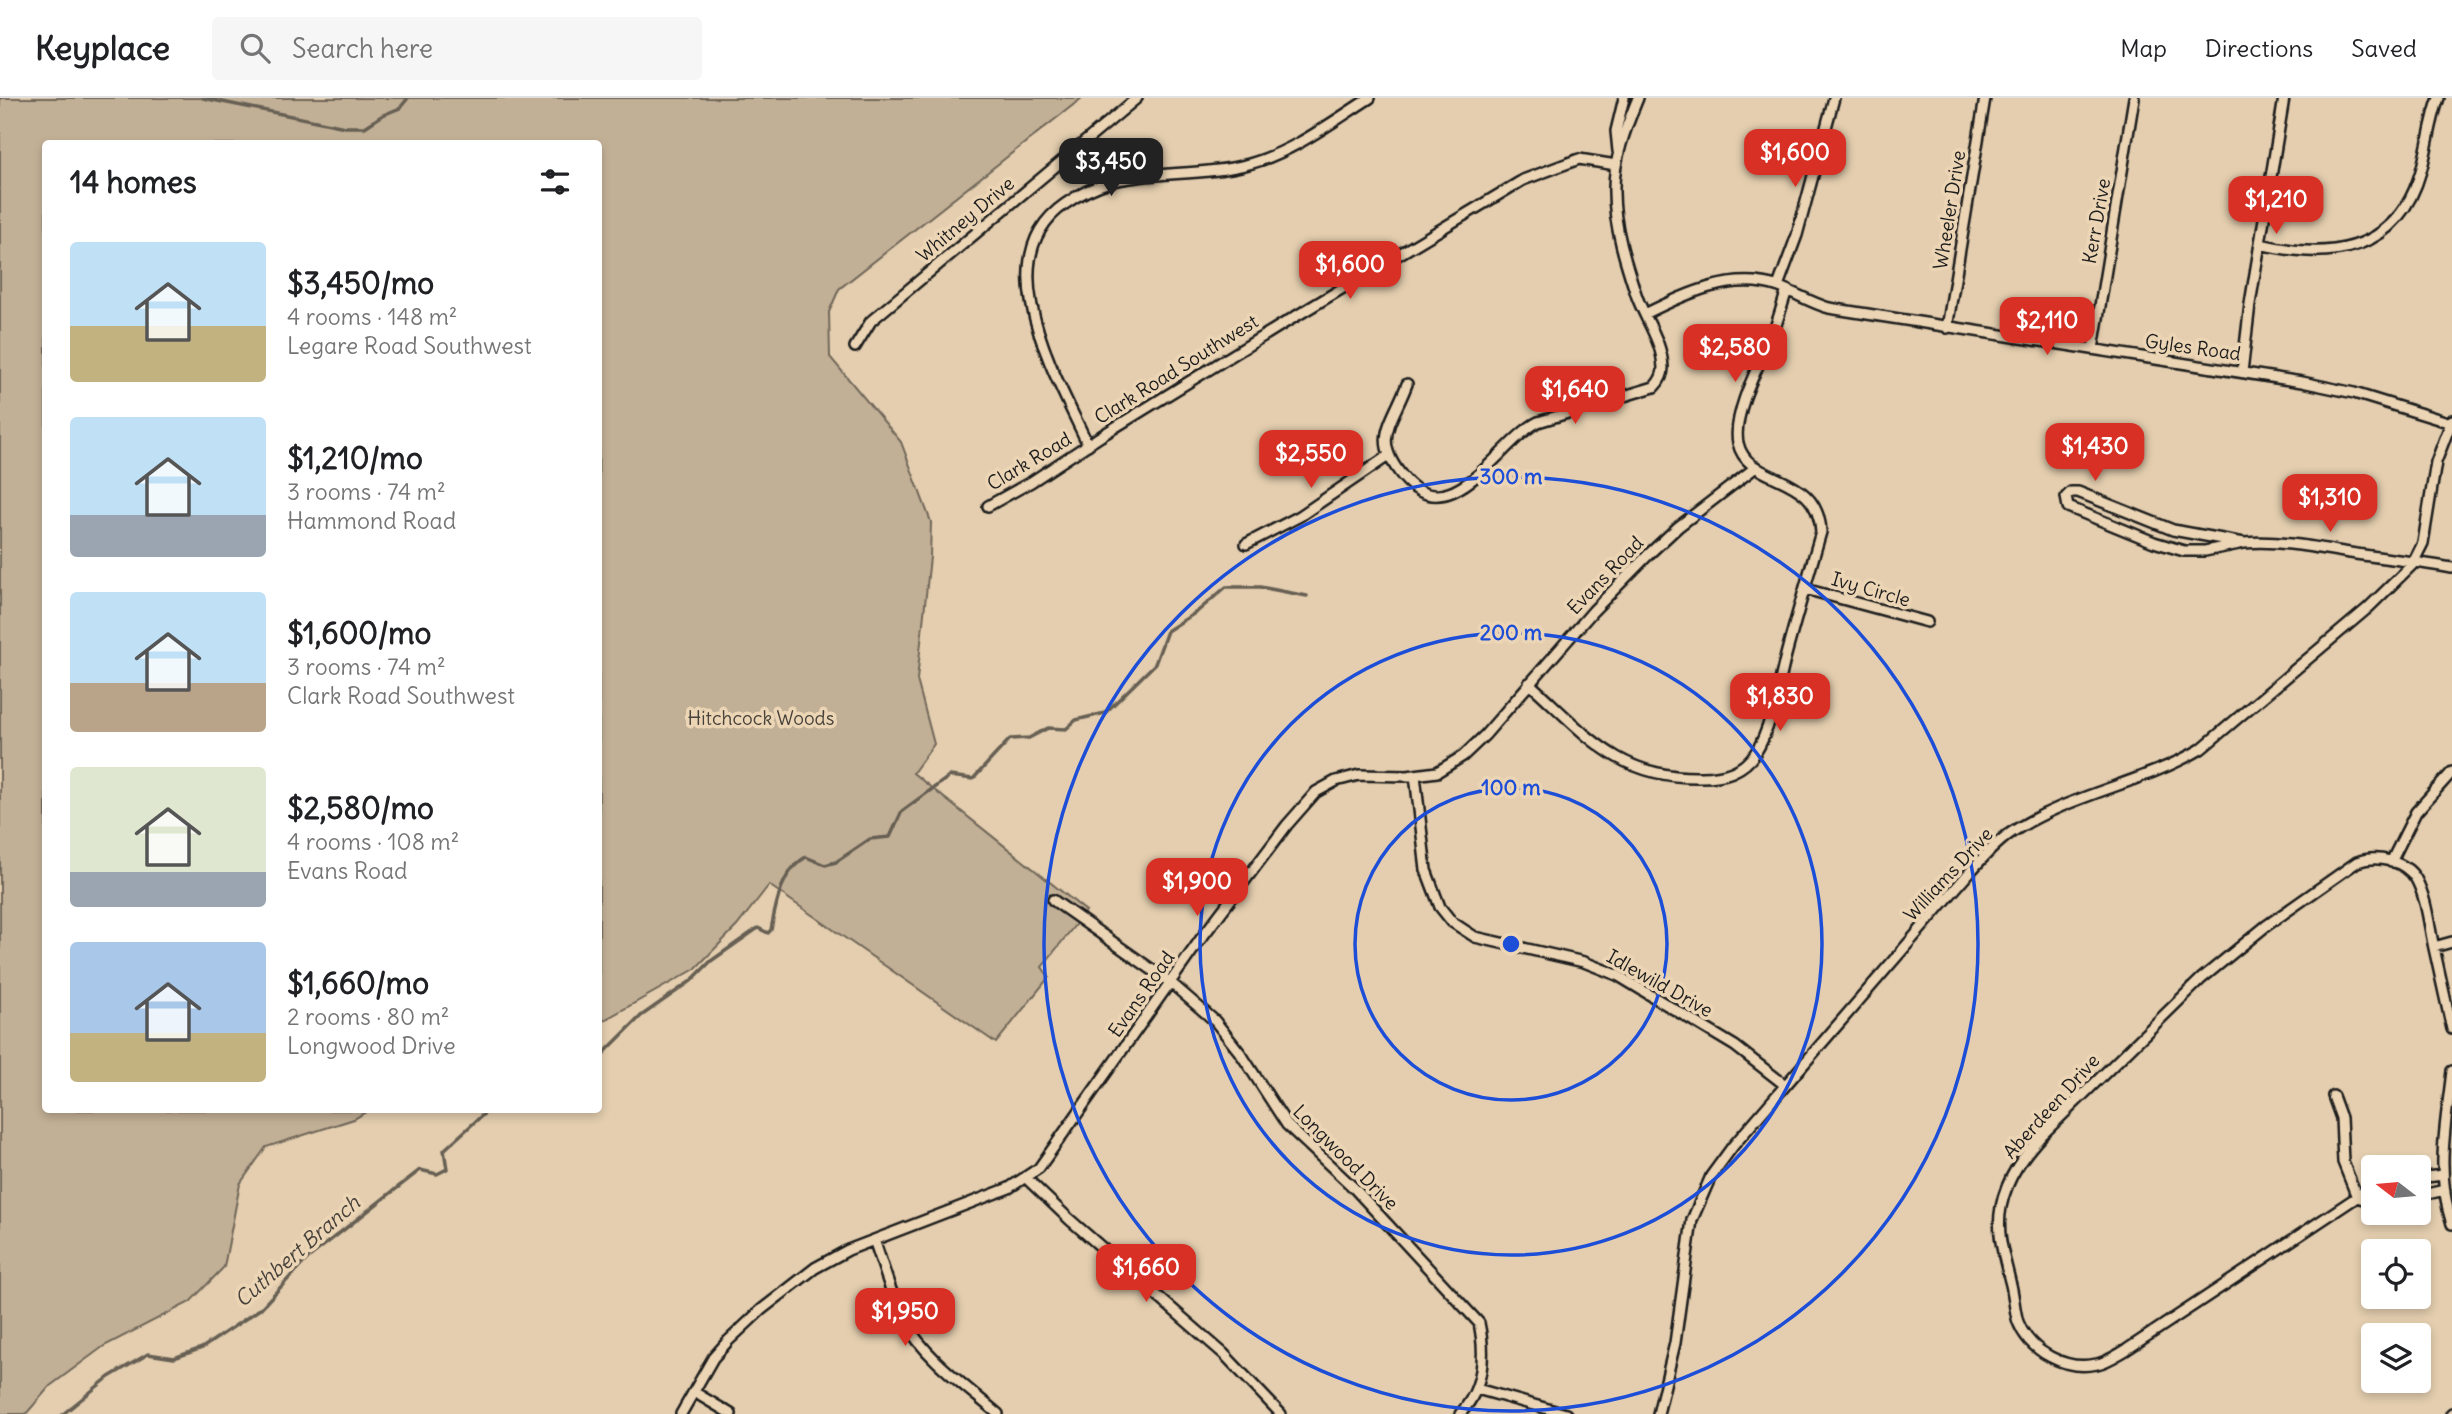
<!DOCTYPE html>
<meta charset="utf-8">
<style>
body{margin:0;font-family:Delius,sans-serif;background:#f6f6f6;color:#202124;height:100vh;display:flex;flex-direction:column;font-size:26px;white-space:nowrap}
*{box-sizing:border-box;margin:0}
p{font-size:23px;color:#757577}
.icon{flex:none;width:38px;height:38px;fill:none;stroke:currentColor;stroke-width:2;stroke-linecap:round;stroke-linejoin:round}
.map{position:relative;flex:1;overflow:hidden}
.panel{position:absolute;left:42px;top:42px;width:560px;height:973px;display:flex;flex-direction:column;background:#fff;border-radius:7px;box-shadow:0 4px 10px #0003}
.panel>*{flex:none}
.needle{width:46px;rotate:286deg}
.fabs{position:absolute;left:2361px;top:1057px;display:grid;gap:14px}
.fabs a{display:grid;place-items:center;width:70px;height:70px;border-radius:7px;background:#fff;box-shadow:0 4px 10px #0003;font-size:35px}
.price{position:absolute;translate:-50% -60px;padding:0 16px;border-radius:14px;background:#d93025;color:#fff;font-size:23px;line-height:46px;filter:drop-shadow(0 2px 4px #0008)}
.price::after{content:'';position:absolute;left:50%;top:42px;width:21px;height:16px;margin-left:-10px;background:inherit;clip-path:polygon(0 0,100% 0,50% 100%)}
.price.current{background:#222;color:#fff}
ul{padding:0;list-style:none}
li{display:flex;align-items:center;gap:21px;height:175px;padding:0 28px}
li span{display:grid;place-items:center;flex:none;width:196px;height:140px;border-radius:7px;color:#555}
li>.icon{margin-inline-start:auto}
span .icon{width:84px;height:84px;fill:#fffc;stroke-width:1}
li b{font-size:30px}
h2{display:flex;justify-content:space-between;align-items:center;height:84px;padding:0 28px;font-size:30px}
header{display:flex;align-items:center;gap:42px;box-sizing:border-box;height:98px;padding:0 35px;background:#fff;border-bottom:2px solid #e0e0e0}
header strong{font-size:33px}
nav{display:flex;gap:38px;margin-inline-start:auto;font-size:24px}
.search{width:490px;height:63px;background:#f6f6f6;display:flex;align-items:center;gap:18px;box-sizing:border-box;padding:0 24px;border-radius:7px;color:#757577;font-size:26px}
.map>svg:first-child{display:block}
</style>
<header>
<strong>Keyplace</strong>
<div class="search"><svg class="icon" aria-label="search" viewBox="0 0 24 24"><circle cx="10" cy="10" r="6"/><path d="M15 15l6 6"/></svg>Search here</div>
<nav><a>Map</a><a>Directions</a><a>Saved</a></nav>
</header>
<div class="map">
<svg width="2452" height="1316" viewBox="0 0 2452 1316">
<rect width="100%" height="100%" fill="#e4ceaf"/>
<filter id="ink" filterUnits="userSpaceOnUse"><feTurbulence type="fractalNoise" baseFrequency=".0143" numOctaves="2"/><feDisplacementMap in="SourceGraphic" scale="14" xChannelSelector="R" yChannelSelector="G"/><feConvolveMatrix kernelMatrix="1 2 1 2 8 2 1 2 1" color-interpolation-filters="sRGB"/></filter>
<g filter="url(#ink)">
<path fill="#c2b096" stroke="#6f6659" stroke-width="2" d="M0 0H1082L839 191 829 214 830 259 901 344 931 424 930 459 917 582 934 646 913 675 1086 813 1042 869 1049 879 996 945 769 787 737 828 695 871 599 925 598 46H46V1012H369L354 1021 266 1049 240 1086 224 1169 190 1204 104 1248 50 1288 26 1316H0Z"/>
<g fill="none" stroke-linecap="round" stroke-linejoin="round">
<path stroke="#665e52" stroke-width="3.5" d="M203 0 345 29H365L383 17 400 10 408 0
M598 956H603L641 918 691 883 711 863 758 830 768 835 771 832C776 806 781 773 806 759L825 767 836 764 870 741 890 739 902 713 950 678 973 681 1010 641 1029 640 1048 630 1066 631 1076 622 1105 615 1155 566 1167 533 1198 513 1226 489H1260L1307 498
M63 1316 109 1279 148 1256 174 1260 202 1250 260 1211 309 1159 420 1072 437 1076 447 1071 444 1052 488 1012"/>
<g stroke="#1c1c1c" stroke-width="14">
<path id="street" d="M1618 53 1616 33 1624 0
M2260 146C2331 163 2398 154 2421 73 2428 49 2430 24 2439 0
M1778 188 1797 137 1834 0
M1645 216C1685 196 1733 173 1779 189 1796 195 1811 205 1829 210L2302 284 2354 295 2451 325
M1947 230 1985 0
M855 249 871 223 1137 0
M2093 251 2134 0
M2242 274 2250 206 2284 0
M1407 286C1392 326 1371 341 1403 379 1451 436 1500 343 1538 324L1654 289C1660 283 1663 278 1663 270 1662 243 1646 223 1637 199 1626 166 1614 129 1614 94 1613 62 1626 29 1638 0
M1088 347C1058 281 985 161 1065 106 1079 96 1096 88 1113 83 1157 73 1205 78 1249 66 1293 54 1332 24 1370 0
M2071 394H2078L2173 432 2244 445 2205 453H2184L2154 444 2068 409 2066 399Z
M988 408 1031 384 1101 338 1283 226 1523 82 1579 61 1616 67
M2244 445C2282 442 2318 450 2356 456 2388 461 2420 464 2452 470
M1246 446 1300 418 1388 358
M1805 491 1927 524
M1529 585C1586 636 1618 681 1701 679 1724 679 1743 674 1756 654 1771 631 1779 585 1786 557 1797 516 1809 475 1821 434 1818 372 1748 389 1738 345 1732 315 1760 265 1772 238 1778 223 1782 207 1787 192
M1415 677 1426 772 1440 809 1452 824 1475 839 1584 864 1617 877 1735 948 1785 987
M2391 764 2416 714 2452 674
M1053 802 1171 885 1215 923 1241 956 1287 1027 1354 1090 1479 1225C1486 1258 1484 1290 1460 1316
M2434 849 2452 844
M2452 973C2446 1026 2435 1073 2452 1126
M2333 998 2341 1020 2343 1064 2357 1099 2373 1086
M1026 1080 1069 1121 1224 1256 1281 1316
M2418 1080 2443 1077
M2418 1098 2445 1092
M2373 1104 2357 1099 2126 1252C2117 1257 2107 1264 2097 1266 2066 1273 2030 1254 2018 1224 2014 1211 2014 1196 2010 1183 2004 1158 1996 1135 2001 1109 2007 1079 2023 1058 2043 1036L2201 881 2266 828 2357 764C2376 757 2405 762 2416 781 2427 801 2429 828 2434 850 2440 877 2446 904 2452 931
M874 1142C884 1169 891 1199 905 1224 926 1261 966 1288 998 1316
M1477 1291 1566 1316
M694 1294 731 1316
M681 1316 713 1260 728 1243 761 1212 815 1170 848 1152 1009 1090 1039 1070 1200 842 1287 727 1316 694 1336 683 1359 677 1407 678 1437 674 1463 658 1485 637 1593 513 1650 455 1678 429 1756 369
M1658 1316 1675 1245 1692 1122 1711 1078 1733 1048 1969 775C1982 761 1995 745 2012 734 2070 696 2142 686 2201 651L2368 510 2412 467 2423 445 2436 364 2452 322
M2451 1316 2452 1315"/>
</g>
<use href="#street" stroke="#ecd5b5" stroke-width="9"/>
</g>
</g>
<g fill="none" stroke="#1d4ed8" stroke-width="3.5">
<circle cx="1511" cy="846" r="156"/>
<circle cx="1511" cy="846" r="311"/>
<circle cx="1511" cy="846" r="467"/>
</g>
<g text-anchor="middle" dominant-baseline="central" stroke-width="7" stroke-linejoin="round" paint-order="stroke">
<g font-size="19" fill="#1c1c1c" stroke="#ecd5b5">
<text transform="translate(1949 112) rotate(-81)">Wheeler Drive</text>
<text transform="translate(965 121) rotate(-40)">Whitney Drive</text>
<text transform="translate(2096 123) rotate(-80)">Kerr Drive</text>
<text transform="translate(2193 249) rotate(8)">Gyles Road</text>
<text transform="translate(1176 271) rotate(-32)">Clark Road Southwest</text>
<text transform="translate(1029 363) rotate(-31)">Clark Road</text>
<text transform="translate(1605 477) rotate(-46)">Evans Road</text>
<text transform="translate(1871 491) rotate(16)">Ivy Circle</text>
<text transform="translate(1948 776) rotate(-47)">Williams Drive</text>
<text transform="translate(1660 885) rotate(29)">Idlewild Drive</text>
<text transform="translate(1141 896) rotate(-55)">Evans Road</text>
<text transform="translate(2051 1008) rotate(-48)">Aberdeen Drive</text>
<text transform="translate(1346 1059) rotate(45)">Longwood Drive</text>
</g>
<g font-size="19" fill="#46413a" stroke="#ecd5b5">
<text x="761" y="620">Hitchcock Woods</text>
</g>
<g font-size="21" font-style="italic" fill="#47423c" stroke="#ecd5b5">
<text transform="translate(297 1153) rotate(-41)">Cuthbert Branch</text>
</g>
</g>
<circle cx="1511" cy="846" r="10" fill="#1d4ed8" stroke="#ecd5b5" stroke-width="3.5"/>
<g font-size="21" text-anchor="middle" font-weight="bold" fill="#1d4ed8" stroke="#ecd5b5" stroke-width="7" stroke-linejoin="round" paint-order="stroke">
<text x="1511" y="386">300 m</text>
<text x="1511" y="542">200 m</text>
<text x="1511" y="697">100 m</text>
</g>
</svg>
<div class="fabs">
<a><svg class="needle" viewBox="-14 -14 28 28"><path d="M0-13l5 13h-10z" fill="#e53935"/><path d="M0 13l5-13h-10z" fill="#757577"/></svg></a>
<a><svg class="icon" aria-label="locate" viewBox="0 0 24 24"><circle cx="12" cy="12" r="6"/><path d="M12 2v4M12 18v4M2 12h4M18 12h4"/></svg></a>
<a><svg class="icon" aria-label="layers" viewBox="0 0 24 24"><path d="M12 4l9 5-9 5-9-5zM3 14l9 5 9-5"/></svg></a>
</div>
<b class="price" style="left:1795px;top:91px">$1,600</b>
<b class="price current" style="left:1111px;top:100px">$3,450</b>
<b class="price" style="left:2276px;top:138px">$1,210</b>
<b class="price" style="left:1350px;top:203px">$1,600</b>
<b class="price" style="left:2047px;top:259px">$2,110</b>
<b class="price" style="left:1735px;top:286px">$2,580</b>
<b class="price" style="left:1575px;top:328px">$1,640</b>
<b class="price" style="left:2095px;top:385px">$1,430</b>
<b class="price" style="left:1311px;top:392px">$2,550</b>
<b class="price" style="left:2330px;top:436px">$1,310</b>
<b class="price" style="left:1780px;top:635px">$1,830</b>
<b class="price" style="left:1197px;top:820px">$1,900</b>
<b class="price" style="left:1146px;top:1206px">$1,660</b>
<b class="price" style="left:905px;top:1250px">$1,950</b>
<section class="panel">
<h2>14 homes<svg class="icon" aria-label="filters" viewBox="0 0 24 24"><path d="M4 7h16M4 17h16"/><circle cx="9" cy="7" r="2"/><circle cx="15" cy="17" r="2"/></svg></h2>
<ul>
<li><span style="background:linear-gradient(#bfe0f5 60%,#c2b280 0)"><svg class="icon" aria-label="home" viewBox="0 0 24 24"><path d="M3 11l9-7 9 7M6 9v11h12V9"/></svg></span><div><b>$3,450/mo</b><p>4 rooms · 148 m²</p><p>Legare Road Southwest</p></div></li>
<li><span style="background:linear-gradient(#bfe0f5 70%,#9aa5b1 0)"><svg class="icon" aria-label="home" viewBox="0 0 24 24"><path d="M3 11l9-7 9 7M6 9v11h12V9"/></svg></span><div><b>$1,210/mo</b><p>3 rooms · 74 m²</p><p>Hammond Road</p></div></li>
<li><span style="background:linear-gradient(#bfe0f5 65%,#b9a48a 0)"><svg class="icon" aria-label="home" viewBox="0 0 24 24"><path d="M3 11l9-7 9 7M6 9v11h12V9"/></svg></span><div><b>$1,600/mo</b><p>3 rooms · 74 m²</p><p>Clark Road Southwest</p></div></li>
<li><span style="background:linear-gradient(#dfe7d0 75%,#9aa5b1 0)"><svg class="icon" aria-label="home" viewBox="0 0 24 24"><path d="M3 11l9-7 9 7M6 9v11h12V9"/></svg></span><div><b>$2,580/mo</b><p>4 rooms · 108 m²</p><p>Evans Road</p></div></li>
<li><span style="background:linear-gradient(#a9c7e8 65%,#c2b280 0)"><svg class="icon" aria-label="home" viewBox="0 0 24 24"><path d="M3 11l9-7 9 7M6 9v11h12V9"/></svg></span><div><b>$1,660/mo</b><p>2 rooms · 80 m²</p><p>Longwood Drive</p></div></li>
</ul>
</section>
</div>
